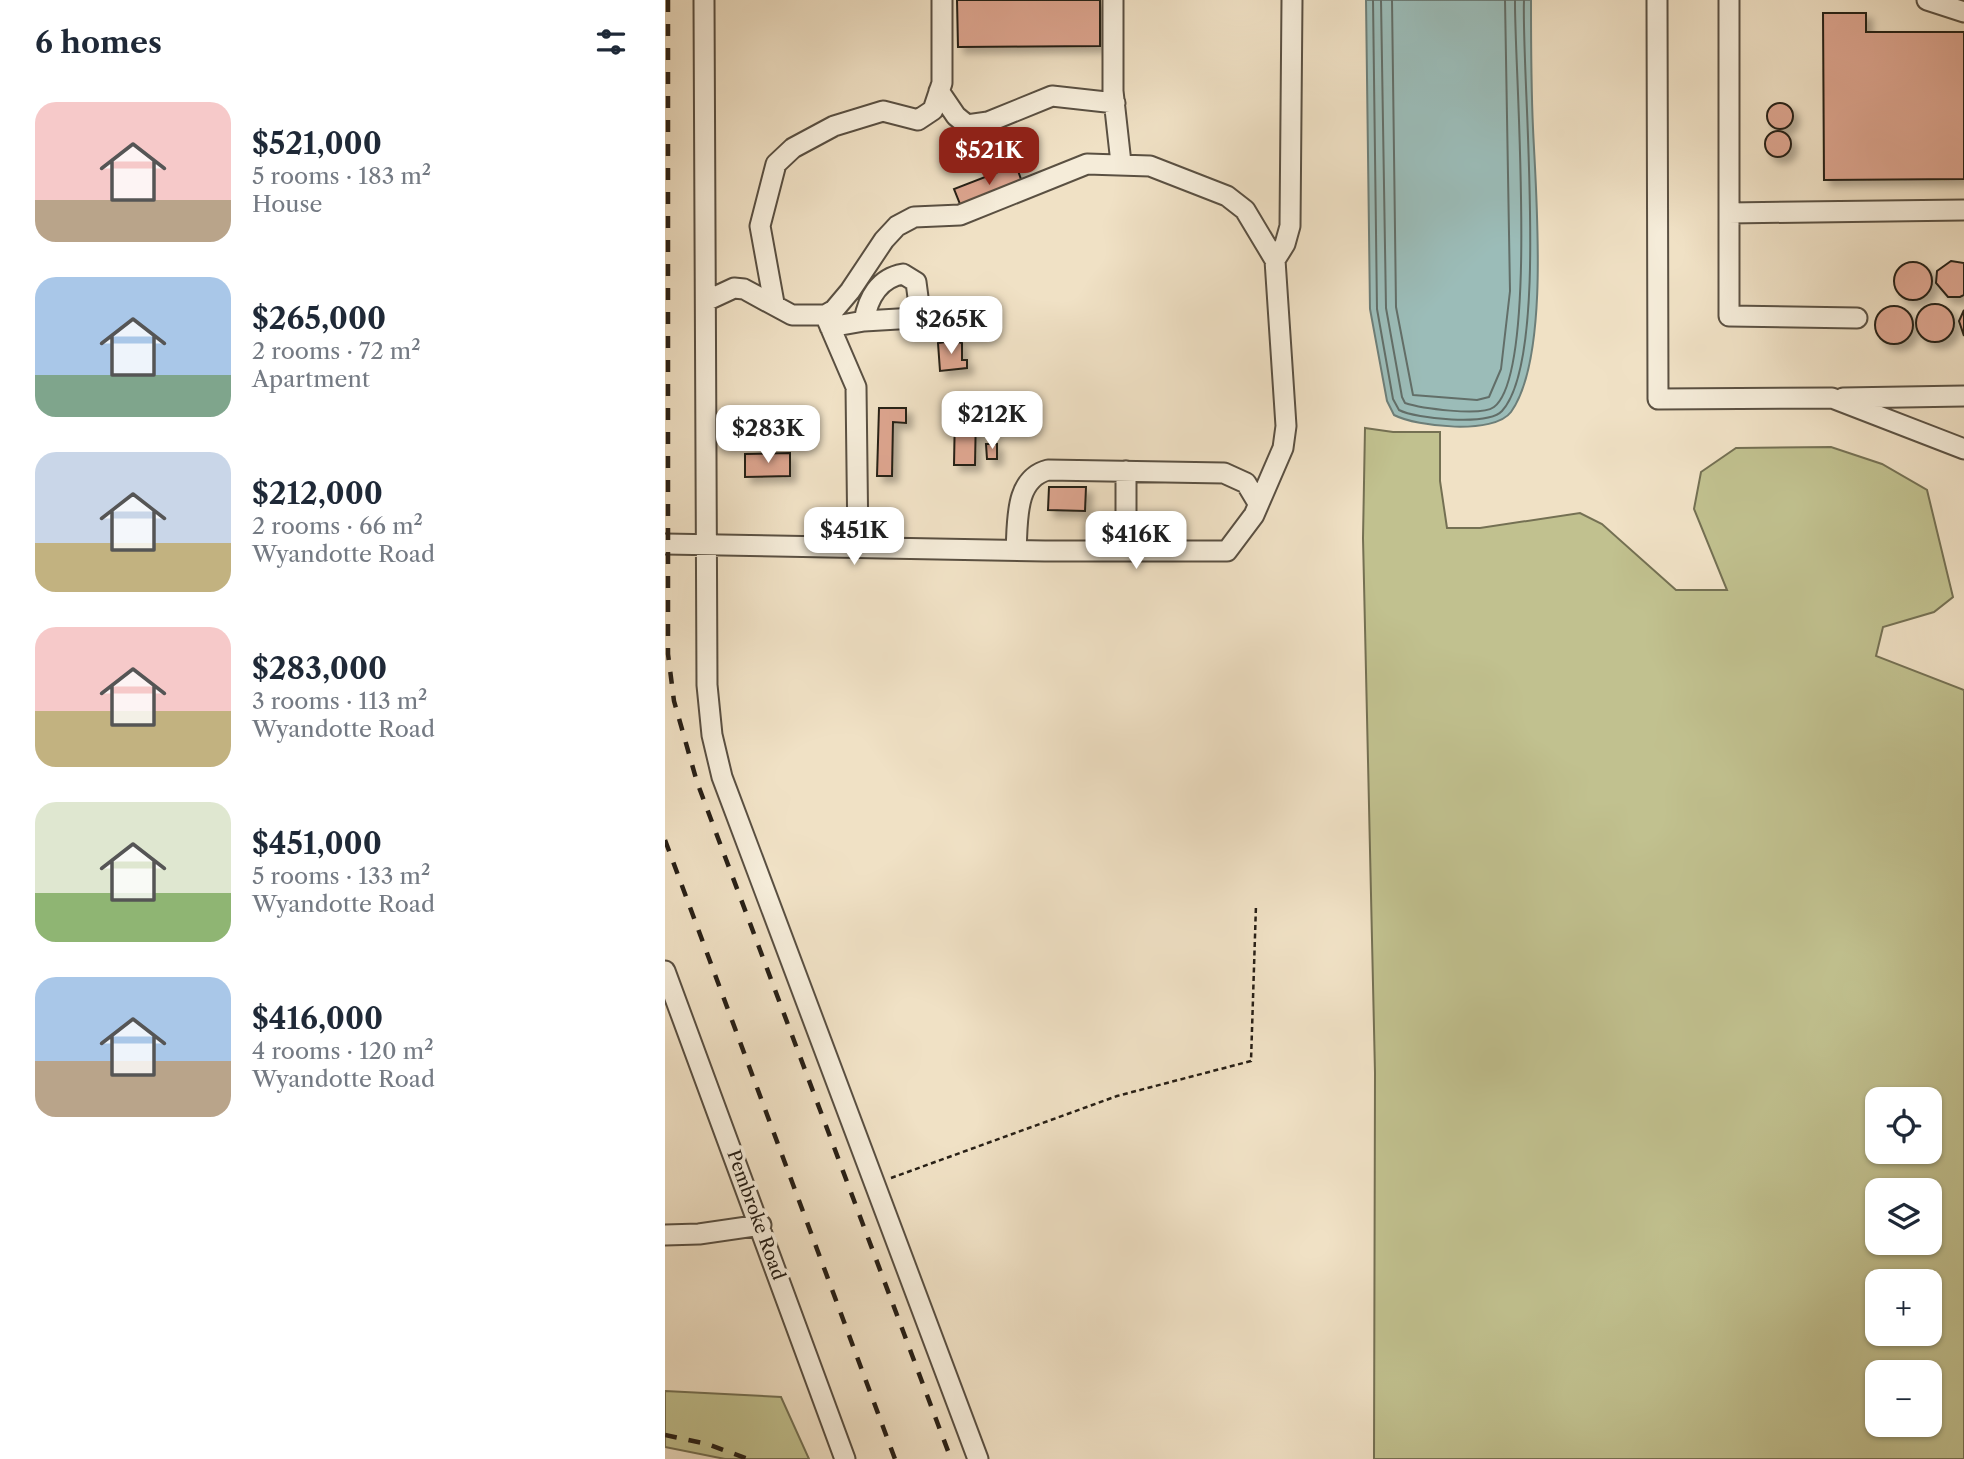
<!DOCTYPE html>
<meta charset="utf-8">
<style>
body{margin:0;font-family:"Libre Caslon Text",serif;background:#f2f2f3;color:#1f2937;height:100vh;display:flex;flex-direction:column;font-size:26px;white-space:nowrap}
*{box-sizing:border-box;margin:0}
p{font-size:23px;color:#747a83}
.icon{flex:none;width:38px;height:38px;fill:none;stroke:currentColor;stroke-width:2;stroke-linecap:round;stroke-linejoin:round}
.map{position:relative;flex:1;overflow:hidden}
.panel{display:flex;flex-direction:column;background:#fff;width:665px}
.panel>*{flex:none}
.buttons{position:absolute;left:1200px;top:1087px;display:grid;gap:14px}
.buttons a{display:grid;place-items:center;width:77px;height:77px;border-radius:14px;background:#fff;box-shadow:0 2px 5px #0004;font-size:35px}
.price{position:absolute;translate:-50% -60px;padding:0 16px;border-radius:14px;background:#fff;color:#222;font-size:23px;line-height:46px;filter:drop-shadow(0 2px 4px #0008)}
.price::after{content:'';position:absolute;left:50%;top:42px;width:21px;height:16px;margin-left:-10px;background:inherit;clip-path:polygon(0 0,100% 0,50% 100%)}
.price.selected{background:#8f2418;color:#fff}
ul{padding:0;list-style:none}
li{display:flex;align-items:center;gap:21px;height:175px;padding:0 35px}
li span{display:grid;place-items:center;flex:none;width:196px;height:140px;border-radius:21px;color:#555}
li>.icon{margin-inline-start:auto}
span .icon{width:84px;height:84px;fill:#fffc;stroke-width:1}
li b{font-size:30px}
h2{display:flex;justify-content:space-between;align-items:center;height:84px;padding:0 35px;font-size:30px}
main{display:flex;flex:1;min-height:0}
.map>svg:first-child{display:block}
</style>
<main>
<section class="panel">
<h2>6 homes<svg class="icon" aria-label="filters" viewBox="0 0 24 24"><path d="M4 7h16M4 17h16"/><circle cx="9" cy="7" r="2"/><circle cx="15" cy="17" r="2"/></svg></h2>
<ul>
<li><span style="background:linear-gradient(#f6c9c9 70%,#b9a48a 0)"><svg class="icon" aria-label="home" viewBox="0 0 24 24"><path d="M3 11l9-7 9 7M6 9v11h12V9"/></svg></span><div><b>$521,000</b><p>5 rooms · 183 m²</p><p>House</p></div></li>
<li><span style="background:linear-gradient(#a9c7e8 70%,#7fa58c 0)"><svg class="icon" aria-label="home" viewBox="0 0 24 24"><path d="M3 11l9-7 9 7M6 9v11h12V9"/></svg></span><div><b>$265,000</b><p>2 rooms · 72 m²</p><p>Apartment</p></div></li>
<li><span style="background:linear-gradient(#c9d6e8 65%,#c2b280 0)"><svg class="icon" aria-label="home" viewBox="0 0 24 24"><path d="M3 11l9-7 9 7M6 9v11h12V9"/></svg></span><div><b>$212,000</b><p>2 rooms · 66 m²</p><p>Wyandotte Road</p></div></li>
<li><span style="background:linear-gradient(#f6c9c9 60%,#c2b280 0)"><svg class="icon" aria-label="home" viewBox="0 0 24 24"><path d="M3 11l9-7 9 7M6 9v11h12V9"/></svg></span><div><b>$283,000</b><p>3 rooms · 113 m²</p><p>Wyandotte Road</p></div></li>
<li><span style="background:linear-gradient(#dfe7d0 65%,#8fb573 0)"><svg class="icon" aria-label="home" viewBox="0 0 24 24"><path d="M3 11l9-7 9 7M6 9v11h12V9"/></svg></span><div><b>$451,000</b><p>5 rooms · 133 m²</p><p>Wyandotte Road</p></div></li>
<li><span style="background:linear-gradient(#a9c7e8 60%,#b9a48a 0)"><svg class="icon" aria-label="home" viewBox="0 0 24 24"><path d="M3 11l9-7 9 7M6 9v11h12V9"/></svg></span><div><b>$416,000</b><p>4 rooms · 120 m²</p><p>Wyandotte Road</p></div></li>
</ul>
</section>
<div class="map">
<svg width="1299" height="1459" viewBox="0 0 1299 1459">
<defs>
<filter id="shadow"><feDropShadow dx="6" dy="6" stdDeviation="3.5" flood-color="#0004"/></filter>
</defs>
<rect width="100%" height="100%" fill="#f0e1c5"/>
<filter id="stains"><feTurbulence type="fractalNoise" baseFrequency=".00286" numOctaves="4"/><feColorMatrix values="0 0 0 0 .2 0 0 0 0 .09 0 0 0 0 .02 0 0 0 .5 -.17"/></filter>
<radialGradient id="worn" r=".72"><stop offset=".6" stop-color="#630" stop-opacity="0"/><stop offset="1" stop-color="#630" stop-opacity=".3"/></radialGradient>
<path fill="#c1c18f" stroke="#747053" stroke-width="2" fill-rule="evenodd" d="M700 428 728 432H775V481L782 528H815L915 513 937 524 1011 590H1062L1029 509 1036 472 1071 448 1166 447 1217 464 1262 490 1288 597 1269 612 1218 627 1211 656 1299 690V1459H709L710 1073 698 538ZM1265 1099V1152H1213V1099ZM1265 1190V1242H1213V1190ZM1213 1281H1265V1334H1213ZM1213 1372H1265V1424H1213Z
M0 1391 116 1397 144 1459H60L0 1447Z"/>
<path fill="#9bbcb8" stroke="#6d7e78" stroke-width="2" d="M701 0H866C866 43 866 85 868 128 871 197 885 357 846 412 829 435 752 427 729 415L722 401 705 309Z"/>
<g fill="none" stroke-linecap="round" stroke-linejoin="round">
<path stroke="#626e68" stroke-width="2" d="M708 0 712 309 728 399 734 410C751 419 823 426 837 411 886 358 856 82 859 0
M716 0 721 308 737 397 740 403C755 408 816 417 829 407 875 372 849 67 850 0
M727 0 731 307 748 395 812 400 824 397 836 369 845 291 840 0"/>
</g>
<path fill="#dda58f" stroke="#282017" stroke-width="2" filter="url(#shadow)" d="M292 0H435V46L293 47Z
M1158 13H1201V32H1299V179L1159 180Z
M1102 116a13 13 0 1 1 26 0a13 13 0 1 1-26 0Z
M1100 144a13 13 0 1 1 26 0a13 13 0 1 1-26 0Z
M351 165 358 185 297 209 289 189Z
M1286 261 1299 263V295L1295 297H1283L1271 283 1272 271Z
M1229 281a19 19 0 1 1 38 0a19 19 0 1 1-38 0Z
M1251 323a19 19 0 1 1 38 0a19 19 0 1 1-38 0Z
M1210 325a19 19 0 1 1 38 0a19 19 0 1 1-38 0Z
M1299 310V336L1294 321Z
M288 341 297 343V360H302V368L275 371 273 343Z
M214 408H241V423L228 422 227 476H212Z
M290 411 311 412 310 465H289Z
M321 444H332V459H322Z
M125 453V476L80 477V454Z
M384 487H421L420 511 383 510Z"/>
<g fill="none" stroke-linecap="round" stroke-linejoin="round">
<g stroke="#5a5042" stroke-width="23">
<path id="minor" d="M39 0 42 685 47 735 57 777 313 1459
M448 0V91L456 163
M992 0 993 399 1167 398 1299 449
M1064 0V213L1299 210
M1262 0 1299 12
M274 91 291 116 302 125 323 122 387 96 450 103
M1064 213V316L1192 318
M610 260 620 244 625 226 627 0
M109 303 95 226 111 164 128 148 169 126 218 111 253 120 268 110 277 83V0
M160 315 191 387 193 547
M165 327 199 321 250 318 254 305 251 282 238 274C214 278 203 298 199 321
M1178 398 1299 396
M0 544 380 551H562L589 515 618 448 621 426 610 260 580 210 562 196 485 166 422 164 295 215 249 217 232 226 219 240 185 291 169 310 160 315H127L79 289 69 288 41 301
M351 550C353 522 349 479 383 470L559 473 581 483 593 503
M461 551V471
M0 971 180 1459
M0 1235 34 1234 96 1225"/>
</g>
<path stroke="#282017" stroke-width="2.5" stroke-dasharray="5 3.5" stroke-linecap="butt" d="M226 1178 452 1096 586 1061 591 905"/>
<use href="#minor" stroke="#f5ecd9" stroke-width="19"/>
<path stroke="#282017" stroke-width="4.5" stroke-dasharray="12 12" stroke-linecap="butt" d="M3 0V654L9 701 32 782 286 1459
M0 840 230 1459
M0 1435 42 1444 83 1459"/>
</g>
<g text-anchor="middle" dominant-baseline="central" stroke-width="7" stroke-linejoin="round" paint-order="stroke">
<g font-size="18" fill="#282017" stroke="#f5ecd9">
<text transform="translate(91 1215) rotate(70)">Pembroke Road</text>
</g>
</g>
<rect width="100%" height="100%" filter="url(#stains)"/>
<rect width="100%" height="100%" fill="url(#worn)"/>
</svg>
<div class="buttons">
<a><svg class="icon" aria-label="locate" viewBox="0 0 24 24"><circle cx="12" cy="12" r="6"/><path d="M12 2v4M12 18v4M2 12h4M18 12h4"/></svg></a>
<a><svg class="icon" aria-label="layers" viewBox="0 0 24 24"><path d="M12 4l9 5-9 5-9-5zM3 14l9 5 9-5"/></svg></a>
<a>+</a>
<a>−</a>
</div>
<b class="price selected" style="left:324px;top:187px">$521K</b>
<b class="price" style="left:286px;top:356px">$265K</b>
<b class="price" style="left:327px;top:451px">$212K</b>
<b class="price" style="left:103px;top:465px">$283K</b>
<b class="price" style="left:189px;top:567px">$451K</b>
<b class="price" style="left:471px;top:571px">$416K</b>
</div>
</main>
